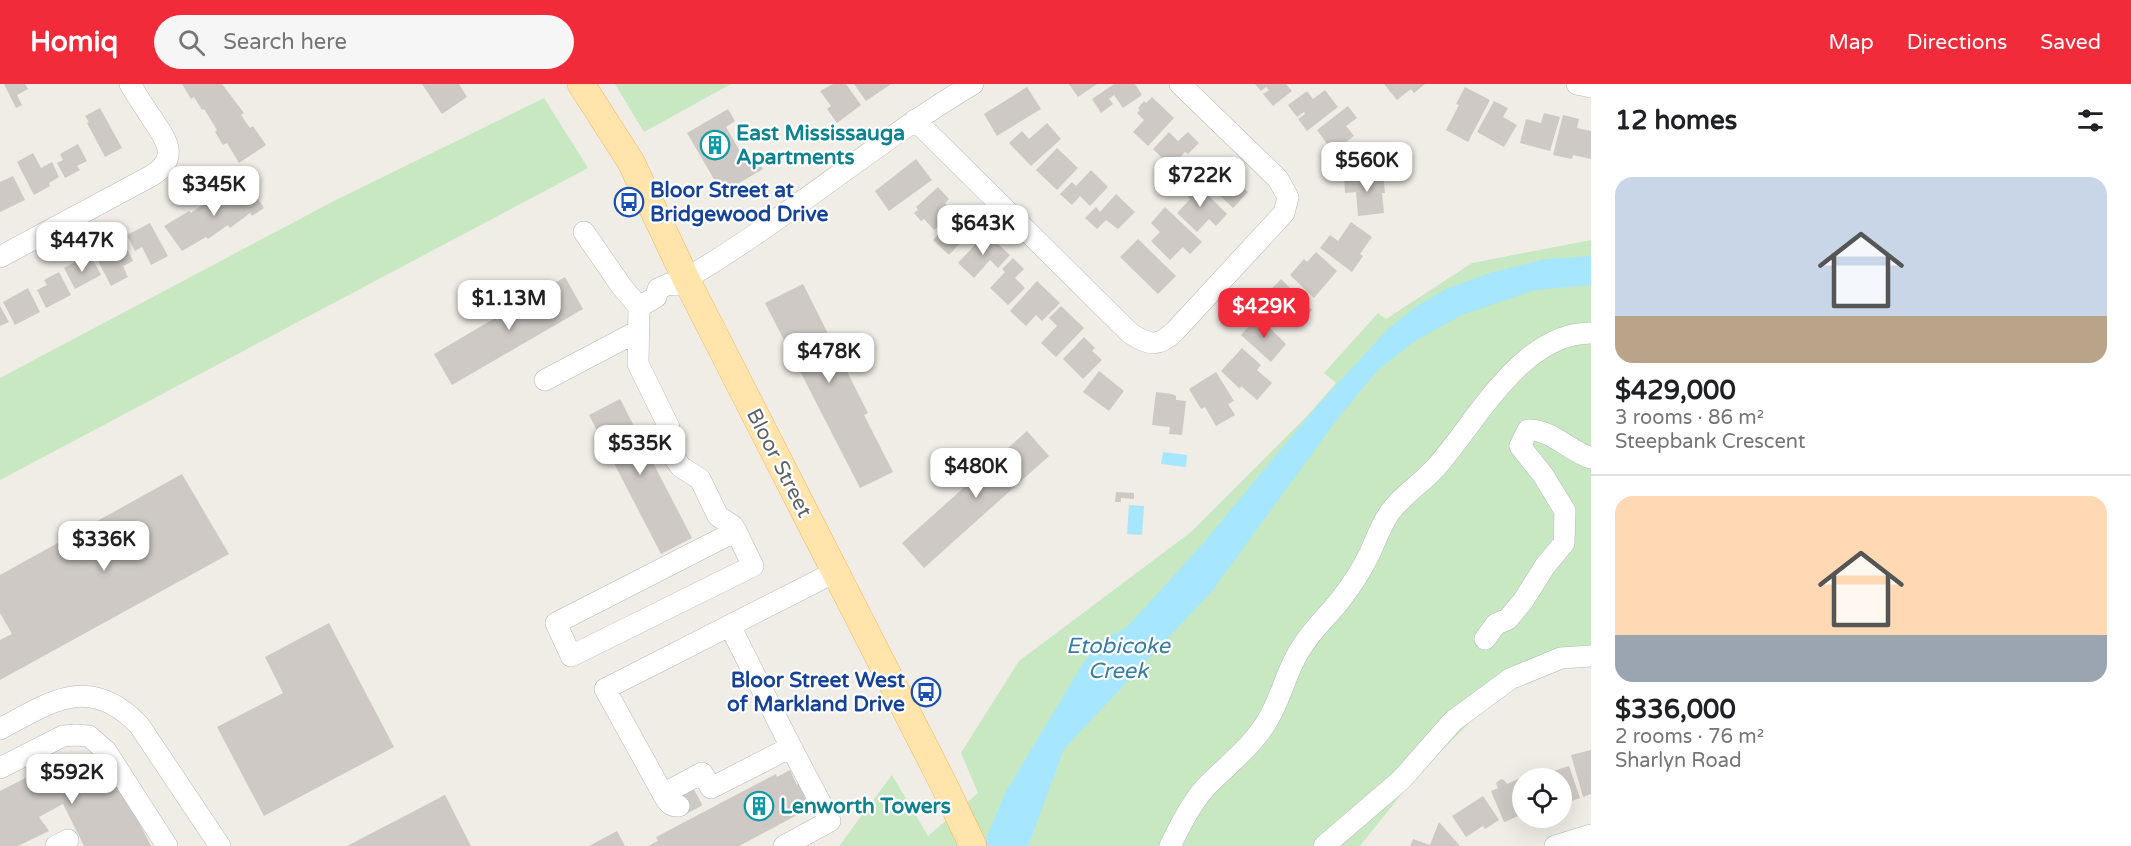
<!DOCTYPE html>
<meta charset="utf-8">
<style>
body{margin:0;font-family:"Varela Round",sans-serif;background:#f6f6f6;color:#202124;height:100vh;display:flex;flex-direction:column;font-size:22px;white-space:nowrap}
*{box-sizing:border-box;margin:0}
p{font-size:20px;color:#757577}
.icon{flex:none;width:33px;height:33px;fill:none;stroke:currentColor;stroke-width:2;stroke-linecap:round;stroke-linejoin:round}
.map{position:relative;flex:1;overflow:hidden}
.drawer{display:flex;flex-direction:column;background:#fff;width:540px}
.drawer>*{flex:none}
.buttons{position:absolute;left:1512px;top:684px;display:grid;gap:12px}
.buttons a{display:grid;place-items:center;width:60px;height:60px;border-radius:50%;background:#fff;box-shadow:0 6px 24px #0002;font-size:30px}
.price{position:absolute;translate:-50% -51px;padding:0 14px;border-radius:12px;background:#fff;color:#222;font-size:20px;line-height:39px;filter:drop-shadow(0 2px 3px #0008)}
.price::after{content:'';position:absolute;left:50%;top:36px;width:18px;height:14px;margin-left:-9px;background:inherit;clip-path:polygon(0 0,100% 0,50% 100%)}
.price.current{background:#f12b39;color:#fff}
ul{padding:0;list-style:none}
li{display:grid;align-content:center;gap:12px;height:318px;padding:0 24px}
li+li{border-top:2px solid #e0e0e0}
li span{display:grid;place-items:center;height:186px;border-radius:18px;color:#555}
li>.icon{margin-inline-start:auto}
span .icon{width:108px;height:108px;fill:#fffc;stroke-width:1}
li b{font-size:26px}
h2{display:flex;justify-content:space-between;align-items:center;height:72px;padding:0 24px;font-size:26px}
header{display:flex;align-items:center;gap:36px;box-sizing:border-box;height:84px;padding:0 30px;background:#f12b39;color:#fff}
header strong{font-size:28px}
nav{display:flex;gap:33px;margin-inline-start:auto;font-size:21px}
.search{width:420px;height:54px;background:#f6f6f6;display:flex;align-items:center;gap:15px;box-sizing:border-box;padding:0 21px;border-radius:33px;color:#757577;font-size:22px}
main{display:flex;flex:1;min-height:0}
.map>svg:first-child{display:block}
</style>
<header>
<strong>Homiq</strong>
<div class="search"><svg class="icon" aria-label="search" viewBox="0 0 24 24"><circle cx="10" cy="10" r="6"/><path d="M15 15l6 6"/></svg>Search here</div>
<nav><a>Map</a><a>Directions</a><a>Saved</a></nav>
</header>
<main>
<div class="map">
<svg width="1591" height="762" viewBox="0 0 1591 762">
<rect width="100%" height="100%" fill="#f0ece6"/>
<path fill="#c7e8c1" d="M615 0H731L644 48Z
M544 14 588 84 0 396V294L332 118Z
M1591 156V579H1577L1505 604 1416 692 1360 762H839L892 691 928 752 978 709 961 669 1019 577 1191 448 1308 331 1336 299 1324 289 1378 229 1386 235 1472 179Z"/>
<path fill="#a7e6ff" d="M1591 172V201L1535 206 1462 231 1415 257 1378 286 1338 334 1212 507 1064 665 1028 762H983L1005 709 1085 576 1108 553 1126 544 1200 463 1316 323 1388 245 1418 221 1448 204 1490 189 1546 175Z
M1163 368 1187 371 1186 383 1161 380Z
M1129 421 1144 422 1142 451 1127 450Z"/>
<path fill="#cec9c4" d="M4 0H25L28 5 17 11 22 21 16 24Z
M182 0H222L244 29 241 31 250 44 253 42 266 61 239 79 227 59 223 61 215 48 217 46 204 25 202 26 194 13 191 15Z
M422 0H459L467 13 442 30Z
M833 0H846L861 21 837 39 827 25 831 22 820 7Z
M854 0H891L866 17Z
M1069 0H1097L1078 13Z
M1114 0H1135L1142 11 1123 24 1114 11 1109 15 1113 20 1101 29 1092 15Z
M1255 0H1286L1292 7 1273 22 1263 10 1269 6 1266 3 1261 7Z
M1384 0H1425L1414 9 1411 5 1397 16Z
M1027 3 1041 25 997 52 984 30Z
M1465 3 1490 16 1468 58 1446 46 1459 21 1456 20Z
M1325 6 1338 23 1307 47 1298 35 1305 30 1304 28 1297 33 1288 21 1307 7 1313 15Z
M1152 13 1174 34 1148 62 1133 48 1144 36 1137 29 1140 26 1138 24 1144 17 1146 19Z
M1494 17 1508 24 1503 33 1517 41 1504 63 1477 48Z
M1348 22 1357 34 1346 42 1354 52 1335 66 1331 60 1328 61 1317 46Z
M100 24 122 64 105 73 87 39 89 38 85 32Z
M728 25 735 37 726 43 746 78 756 73 763 85 722 109 687 49Z
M1544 29 1560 33 1550 67 1520 59 1526 35 1541 39Z
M1563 31 1579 35 1577 44 1591 47V75L1573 71 1572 75 1553 71Z
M1047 39 1061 55 1031 82 1009 59 1022 47 1029 55Z
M1169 48 1178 57 1188 48 1199 59 1188 70 1185 68 1171 83 1153 65Z
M78 60 87 77 77 82 80 86 65 94 57 79 63 76 60 70Z
M1057 64 1078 84 1057 106 1036 86Z
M33 69 41 84 52 78 59 93 49 99 50 102 34 111 17 78Z
M1212 74 1248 108 1233 124 1197 90Z
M916 75 932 96 889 127 875 107Z
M1091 86 1108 103 1090 122 1080 112 1072 121 1060 110 1072 98 1076 102Z
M1383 89 1385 109H1382L1384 129 1358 132 1356 108 1345 109 1344 93Z
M13 92 25 116 0 128V98Z
M1192 95 1227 130 1216 142 1209 135 1197 148 1177 129 1190 115 1181 106Z
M247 98 264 124 252 132 250 129 230 144 228 141 208 155 206 153 182 167 164 142 189 127 191 129 211 115 213 118 233 103 235 106Z
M938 103 949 115 945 119 953 129 934 146 924 135 921 137 914 129 918 126 916 123Z
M1116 110 1135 128 1118 145 1106 136 1097 145 1085 134 1096 123 1100 128Z
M1165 123 1202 158 1190 170 1183 163 1170 176 1151 157 1160 148 1151 139Z
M960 127 983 149 972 161 965 154 949 171 933 156Z
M1351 138 1372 153 1360 170 1363 172 1352 188 1320 164 1330 151 1338 157Z
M150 139 168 172 151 181 142 163 135 167 127 151Z
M986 149 1010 171 998 184 990 176 974 194 958 179Z
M1138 155 1176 192 1158 210 1120 173Z
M123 157 133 177 123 182 128 193 111 202 94 169 111 160 112 163Z
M1316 168 1337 187 1314 214 1290 191 1304 175 1307 178Z
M92 174 101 191 75 205 64 184 79 176 81 180Z
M1013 174 1024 185 1015 194 1025 204 1008 221 990 204 1005 188 1002 185Z
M59 188 71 211 46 224 37 206 47 201 44 196Z
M565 193 583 225 452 301 434 270Z
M1281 195 1312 226 1296 243 1281 229 1277 233 1260 217Z
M1037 197 1060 219 1042 237 1036 231 1026 242 1010 227Z
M803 200 868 329 864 331 893 388 860 404 765 219Z
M28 204 40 228 15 241 3 218Z
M0 222 9 238 0 242Z
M1061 222 1084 244 1056 273 1041 259 1057 242 1049 234Z
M1258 232 1286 260 1271 278 1241 251Z
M1084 253 1095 264 1092 267 1102 276 1083 295 1063 275Z
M1242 264 1261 281 1257 286 1272 299 1257 316 1241 302 1240 305 1221 287Z
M1099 287 1124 307 1109 327 1083 308Z
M1216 288 1234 317 1228 320 1235 331 1216 342 1205 323 1201 325 1189 305Z
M1156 308 1172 310 1176 312V316L1186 317 1182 351 1169 350 1170 343 1152 341Z
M620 315 692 454 661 470 589 331Z
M1027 347 1049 372 924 484 902 459Z
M182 390 229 470 0 596V556L12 550 0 529V491Z
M1116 408 1134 409V415L1121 414V418H1115Z
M329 539 394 663 264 732 217 643 283 609 265 573Z
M102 665 151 762H84L63 720 39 733 49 747 18 762H0V707L47 683 50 690Z
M1591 666V710L1583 713 1571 671Z
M1569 682 1580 714 1563 720 1562 694H1532Z
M790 686 797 701 801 699 811 719 797 726 799 730 739 762H648L658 757 656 753 776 690 777 693Z
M1522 693V724L1518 725 1521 731 1504 738 1491 707 1498 704 1496 699 1501 695 1504 696 1507 700Z
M445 711 471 762H347Z
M1483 712 1499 736 1485 745 1483 742 1466 753 1452 732Z
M1439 738 1460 762H1410L1413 755 1430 761Z
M617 747 625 762H589Z"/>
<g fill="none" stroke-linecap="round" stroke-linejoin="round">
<path stroke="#cbcac6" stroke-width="21" stroke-dasharray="21 10" stroke-linecap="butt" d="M679 722 703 709"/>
<g stroke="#b6b9bd" stroke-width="22">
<path id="minor" d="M1577 0 1591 3
M915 36 1130 249C1149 262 1159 263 1175 247L1284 129 1288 113 1278 95 1180 0
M584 148 622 203 639 223 656 213 658 205 669 200 675 201C779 142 870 61 973 0
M0 173 151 92C179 75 168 58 153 36 145 24 137 12 130 0
M639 223 638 280 669 343 668 365 681 383 700 395 718 432 733 442 736 447 753 482 571 572 556 539 736 447
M545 296 638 247
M730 542 791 663 711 704 702 689 663 710 605 605 835 488
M1485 555 1496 540 1508 535 1523 517 1545 482 1564 459 1565 427 1543 391 1520 362 1528 346C1551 345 1569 367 1591 374
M0 645C51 618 89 589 139 641L220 762
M0 684 63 652 76 651 89 652 106 667 167 762
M663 710C667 717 670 723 679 722
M56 762 68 756
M784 762 830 737 791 663
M1170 762C1180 742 1190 721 1205 704 1225 683 1248 666 1264 642 1281 618 1285 588 1301 564 1312 546 1328 532 1341 515 1352 501 1362 485 1370 469 1376 455 1381 441 1390 428 1403 410 1424 398 1438 381 1478 335 1522 249 1591 249
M1324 762 1401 696 1453 637 1510 595 1561 574 1591 572
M1555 762 1591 751"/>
</g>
<g stroke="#f8b357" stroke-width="28">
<path id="major" d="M581 0 631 78 686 195 944 701 973 762"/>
</g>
<use href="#minor" stroke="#fff" stroke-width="21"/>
<use href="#major" stroke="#ffe5ac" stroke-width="27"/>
</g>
<defs>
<g id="building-ring" transform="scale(1.5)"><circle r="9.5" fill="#fff" stroke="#0f9aa8" stroke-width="1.5"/><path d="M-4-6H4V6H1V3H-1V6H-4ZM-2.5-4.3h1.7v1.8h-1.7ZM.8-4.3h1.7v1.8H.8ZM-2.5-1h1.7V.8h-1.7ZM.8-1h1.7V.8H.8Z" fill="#0f9aa8"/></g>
<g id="bus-ring" transform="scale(1.5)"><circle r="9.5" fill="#fff" stroke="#1a4fb4" stroke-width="1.5"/><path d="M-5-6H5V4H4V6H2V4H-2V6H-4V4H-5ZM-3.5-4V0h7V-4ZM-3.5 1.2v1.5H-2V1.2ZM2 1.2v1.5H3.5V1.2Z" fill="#1a4fb4"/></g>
</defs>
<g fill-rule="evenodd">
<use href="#building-ring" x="715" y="61"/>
<use href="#bus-ring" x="629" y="118"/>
<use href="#bus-ring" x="926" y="608"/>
<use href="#building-ring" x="759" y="722"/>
</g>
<g text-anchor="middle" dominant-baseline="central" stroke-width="4.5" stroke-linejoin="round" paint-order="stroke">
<g font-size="21" font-weight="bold" fill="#0d838f" stroke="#fff" text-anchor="start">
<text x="736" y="49">East Mississauga<tspan x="736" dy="24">Apartments</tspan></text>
<text x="780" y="722">Lenworth Towers</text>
</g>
<g font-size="21" font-weight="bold" fill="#164399" stroke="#fff" text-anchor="start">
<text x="650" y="106">Bloor Street at<tspan x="650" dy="24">Bridgewood Drive</tspan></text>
<text x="905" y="596" text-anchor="end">Bloor Street West<tspan x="905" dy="24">of Markland Drive</tspan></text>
</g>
<g font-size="21" fill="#5d6367" stroke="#fff">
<text transform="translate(779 379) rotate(63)">Bloor Street</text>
</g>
<g font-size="22" font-style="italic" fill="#387da4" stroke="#fff">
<text x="1118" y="562">Etobicoke<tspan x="1118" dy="25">Creek</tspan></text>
</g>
</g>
</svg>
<div class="buttons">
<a><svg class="icon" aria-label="locate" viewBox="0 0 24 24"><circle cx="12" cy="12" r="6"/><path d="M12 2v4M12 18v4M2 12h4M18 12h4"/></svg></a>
</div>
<b class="price" style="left:1367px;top:109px">$560K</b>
<b class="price" style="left:1200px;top:124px">$722K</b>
<b class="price" style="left:214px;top:133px">$345K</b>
<b class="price" style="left:983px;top:172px">$643K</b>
<b class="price" style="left:82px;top:189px">$447K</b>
<b class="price" style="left:509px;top:247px">$1.13M</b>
<b class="price current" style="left:1264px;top:255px">$429K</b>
<b class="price" style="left:829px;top:300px">$478K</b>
<b class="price" style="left:640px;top:392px">$535K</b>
<b class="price" style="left:976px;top:415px">$480K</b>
<b class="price" style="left:104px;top:488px">$336K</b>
<b class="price" style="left:72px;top:721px">$592K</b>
</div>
<section class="drawer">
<h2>12 homes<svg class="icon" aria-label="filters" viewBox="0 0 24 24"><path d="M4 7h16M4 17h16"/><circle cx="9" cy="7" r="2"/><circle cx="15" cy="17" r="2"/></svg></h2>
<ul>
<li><span style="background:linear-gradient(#c9d6e8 75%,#b9a48a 0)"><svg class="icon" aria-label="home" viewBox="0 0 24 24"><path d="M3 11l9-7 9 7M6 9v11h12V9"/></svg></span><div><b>$429,000</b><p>3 rooms · 86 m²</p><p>Steepbank Crescent</p></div></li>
<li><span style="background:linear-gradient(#ffd9b3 75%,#9aa5b1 0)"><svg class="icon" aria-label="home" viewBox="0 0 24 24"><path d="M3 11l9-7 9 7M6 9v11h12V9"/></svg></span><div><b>$336,000</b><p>2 rooms · 76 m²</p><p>Sharlyn Road</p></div></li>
</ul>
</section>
</main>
